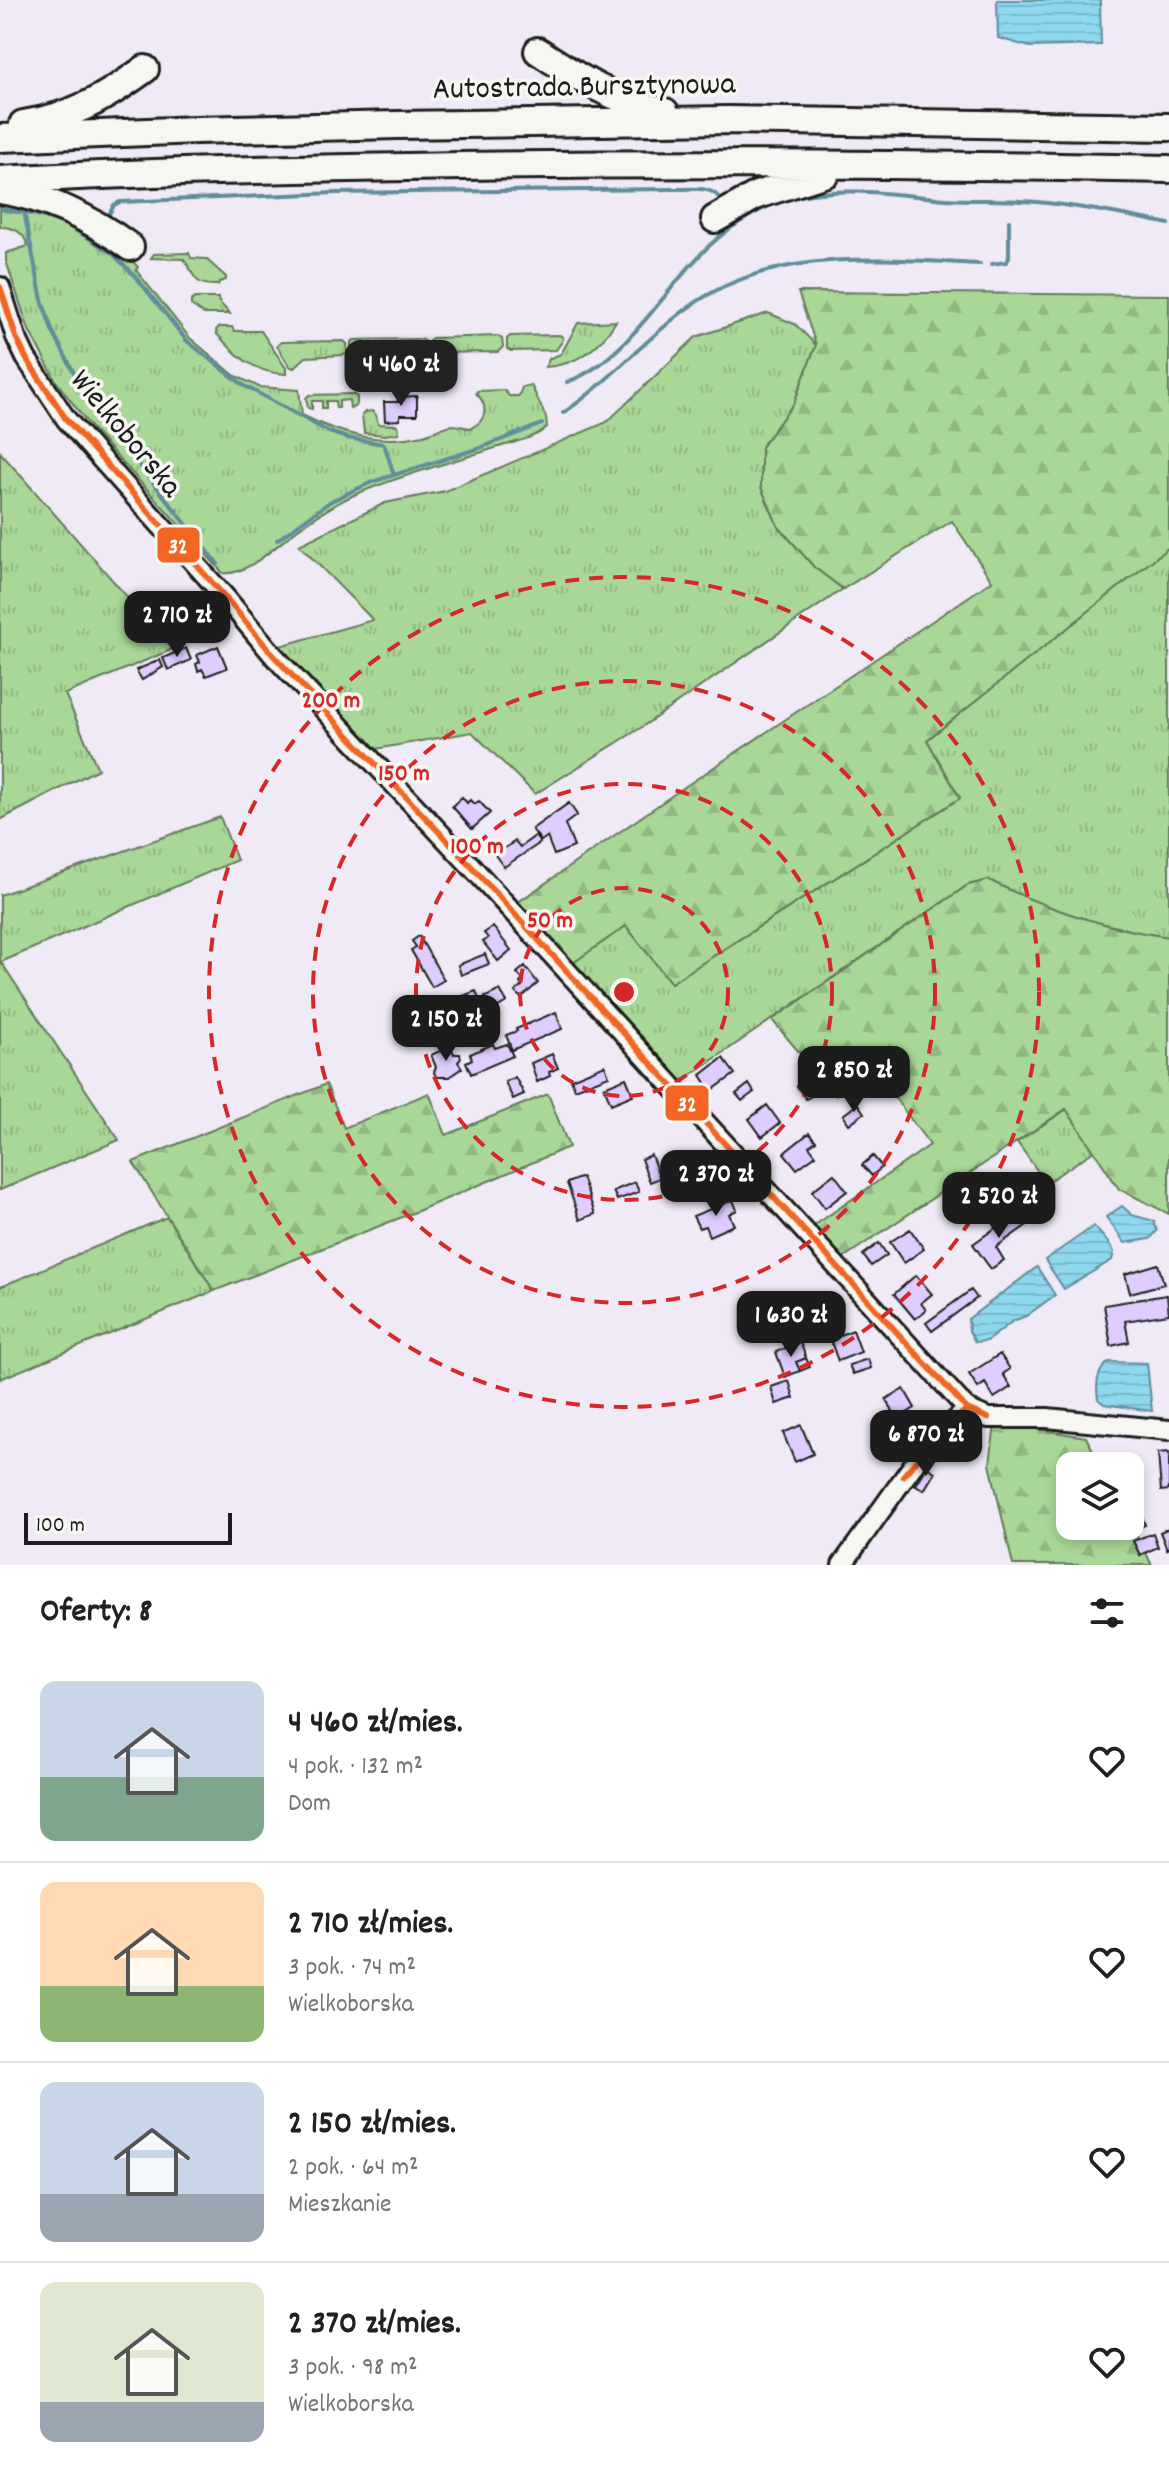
<!DOCTYPE html>
<html lang="pl">
<meta charset="utf-8">
<style>
body{margin:0;font-family:Dekko,sans-serif;background:#f2f2f2;color:#202124;height:100vh;display:flex;flex-direction:column;font-size:30px;white-space:nowrap}
*{box-sizing:border-box;margin:0}
p{font-size:26px;color:#757577}
.icon{flex:none;width:44px;height:44px;fill:none;stroke:currentColor;stroke-width:2;stroke-linecap:round;stroke-linejoin:round}
.map{position:relative;height:1565px;overflow:hidden}
.panel{display:flex;flex-direction:column;background:#fff;flex:1}
.panel>*{flex:none}
.fabs{position:absolute;left:1056px;top:1452px;display:grid;gap:16px}
.fabs a{display:grid;place-items:center;width:88px;height:88px;border-radius:16px;background:#fff;box-shadow:0 4px 12px #0003;font-size:40px}
.scale{position:absolute;left:24px;bottom:20px;width:208px;box-sizing:border-box;padding-left:8px;border:4px solid #1c1c1c;border-top:0;font-size:22px;line-height:28px;white-space:nowrap;color:#1c1c1c;-webkit-text-stroke:6px #f6f6f2;paint-order:stroke}
.price{position:absolute;translate:-50% -68px;padding:0 18px;border-radius:16px;background:#1c1c1c;color:#fff;font-size:26px;line-height:52px;filter:drop-shadow(0 2px 4px #0008)}
.price::after{content:'';position:absolute;left:50%;top:48px;width:24px;height:18px;margin-left:-12px;background:inherit;clip-path:polygon(0 0,100% 0,50% 100%)}
.price.active{background:#222;color:#fff}
ul{padding:0;list-style:none}
li{display:flex;align-items:center;gap:24px;height:200px;padding:0 40px}
li+li{border-top:2px solid #e0e0e0}
li span{display:grid;place-items:center;flex:none;width:224px;height:160px;border-radius:16px;color:#555}
li>.icon{margin-inline-start:auto}
span .icon{width:96px;height:96px;fill:#fffc;stroke-width:1}
li b{font-size:34px}
h2{display:flex;justify-content:space-between;align-items:center;height:96px;padding:0 40px;font-size:34px}
.map>svg:first-child{display:block}
</style>
<div class="map">
<svg width="1169" height="1565" viewBox="0 0 1169 1565">
<defs>
<pattern id="grass-tufts" width="24" height="20" patternUnits="userSpaceOnUse" patternTransform="scale(2)"><rect width="24" height="20" fill="#a9d797"/><path d="M3 7l-1-3M5 7V3M7 7l1-3M15 17l-1-3M17 17v-4M19 17l1-3" fill="none" stroke="#91b882"/></pattern>
<pattern id="forest-firs" width="22" height="20" patternUnits="userSpaceOnUse" patternTransform="scale(2)"><rect width="22" height="20" fill="#a9d797"/><path d="M5 1l3.5 6h-7zM16 11l3.5 6h-7z" fill="#91b882"/></pattern>
<pattern id="water-rules" width="6" height="5" patternUnits="userSpaceOnUse" patternTransform="scale(2)"><rect width="6" height="5" fill="#8ed8ef"/><path d="M0 2.5h6" fill="none" stroke="#7ab9cc"/></pattern>
</defs>
<rect width="100%" height="100%" fill="#efeaf6"/>
<filter id="ink" filterUnits="userSpaceOnUse"><feTurbulence type="fractalNoise" baseFrequency=".0125" numOctaves="2"/><feDisplacementMap in="SourceGraphic" scale="16" xChannelSelector="R" yChannelSelector="G"/><feConvolveMatrix kernelMatrix="1 2 1 2 8 2 1 2 1" color-interpolation-filters="sRGB"/></filter>
<g filter="url(#ink)">
<path fill="url(#grass-tufts)" stroke="#627a5a" stroke-width="2" d="M0 201 47 209 129 257 138 267 136 270 190 338 234 375 259 387 299 390 302 415C341 435 380 445 423 435 433 433 443 426 453 425 459 425 465 428 471 428 488 420 488 405 476 393L477 391 504 390 509 396H519L522 387 531 385 546 417 547 427C535 439 511 443 495 448 449 463 400 475 354 495 336 503 318 515 301 527 282 540 247 577 223 573L92 429 56 381 29 330 6 261V253L28 246C24 232 14 227 0 227Z
M189 253 191 258 206 259 226 277V280L219 282 218 285C192 286 196 276 184 259L151 258 154 254Z
M195 298H218L219 302 230 314H204L191 305V301Z
M768 313 795 324 816 345 794 403 761 447V487L778 526 814 567 843 589 639 729 535 794 472 732 376 749 280 646 373 620 299 545 385 503 445 491 607 422 696 337Z
M616 321C600 348 578 365 545 367L550 358 561 354 578 323Z
M219 327H232L234 331H261L286 368V374C254 373 238 357 217 334L216 330Z
M559 335 563 337V340L556 350 511 351 507 349V339L510 336Z
M498 336 502 339 503 347 498 352 433 353 429 351V341L432 338Z
M422 339 425 342V351L422 353 355 356 351 353V343L354 340Z
M344 341 347 344V353L344 355 306 357 294 368 289 366 277 346 281 342Z
M353 394 357 397V404L354 407 350 408 349 400 339 401V408H336L335 401H326V408H322V401H312V409L308 408 306 398 309 395Z
M372 411 376 415 378 424 398 425 399 433 385 435 364 433 362 415 365 412Z
M0 452 173 649 65 694 98 769 0 820Z
M1169 547V937L1141 933 1088 920 1030 901 989 880 968 885 679 1083 570 965 626 926 671 983 960 798 927 740Z
M220 817 237 860 1 962 119 1140 0 1190V895Z
M1067 1109 1094 1151 1046 1183 1017 1142Z
M167 1217 214 1291 0 1379V1287Z"/>
<path fill="url(#forest-firs)" stroke="#627a5a" stroke-width="2" d="M798 292 1169 295V547L927 740 960 798 671 983 626 926 570 965 514 905 683 788 992 581 952 521 843 589 814 567 778 526 761 487V447L794 403 816 345Z
M989 880C1046 909 1106 928 1169 937V1214L1119 1189 1066 1109 834 1264 805 1232 930 1145 874 1070 835 1095 772 1020 968 885Z
M326 1084 344 1128 429 1093 446 1135 548 1094 569 1147 420 1210 214 1291 133 1162Z
M995 1423 1086 1437 1101 1466H1070V1526H1130V1522L1152 1565H1013L990 1464Z"/>
<path fill="url(#water-rules)" stroke="#608d9b" stroke-width="2" d="M997 0H1100L1101 45 1030 47 998 38Z
M1122 1206 1132 1215 1154 1221 1157 1231 1150 1239 1125 1243 1106 1217Z
M1094 1226C1101 1235 1108 1241 1114 1252L1112 1260 1064 1289 1045 1260Z
M1037 1267 1055 1295 1026 1316 1013 1321 987 1341 975 1342 969 1331 968 1319Z
M1109 1362 1147 1363 1152 1411 1104 1404 1098 1399C1096 1386 1097 1370 1109 1362Z"/>
<g fill="none" stroke-linecap="round" stroke-linejoin="round">
<path stroke="#608d9b" stroke-width="4" d="M0 209 38 215 54 220 69 226 112 253 136 277 187 341 243 385 329 432 347 438 384 444 394 475
M24 212 42 300 52 330 73 371 117 437 218 564
M108 216 114 205 120 202 335 193 671 189C687 190 714 184 721 201
M992 264 1006 262 1009 258V221
M567 382C627 361 664 288 710 245 735 222 767 203 800 196 848 186 897 195 946 199 976 201 1007 199 1037 202 1081 206 1126 215 1169 224
M563 413C608 383 642 342 685 310 770 246 879 259 980 264
M277 540 331 501 372 482 480 448 542 424"/>
</g>
<path fill="#dfcdff" stroke="#1c1c1c" stroke-width="2" d="M417 396V415H400V420L385 421 384 402H398V397Z
M218 646 227 668 206 676 202 669 198 671 196 664 200 662 197 655Z
M186 648 191 660 168 670 163 658Z
M160 660 163 667 142 680 136 670Z
M462 797 467 803 470 800 474 804 479 801 490 813 472 829 452 806Z
M569 803 577 815 565 824 574 847 554 855 547 837 541 841 532 829Z
M535 836 540 843 504 867 495 855 515 841 520 847Z
M493 927 511 950 498 961 483 942 488 938 484 933Z
M419 936 444 980 432 987 411 950 416 947 412 941Z
M485 954 489 964 461 975 458 965Z
M525 966 538 983 521 998 515 992 522 986 520 983 523 980 517 973Z
M500 990 507 1002 491 1011 484 998Z
M476 991 483 1011 464 1018 457 998Z
M556 1012 562 1029 512 1050 506 1035 517 1031 516 1029Z
M493 1044 495 1048 507 1044 513 1056 471 1074 466 1062 472 1059 470 1054Z
M451 1046 454 1054H460L461 1058 458 1062 462 1068 449 1077H436L434 1072 436 1067 431 1055Z
M552 1054 558 1068 549 1072 550 1076 537 1082 531 1063Z
M723 1058 735 1074 711 1091 701 1075Z
M605 1065 609 1076 575 1089 571 1079Z
M515 1077 524 1094 513 1099 505 1082Z
M626 1078 633 1095 611 1104 604 1087Z
M806 1080 815 1094 806 1099 797 1086Z
M749 1084 754 1092 742 1101 736 1094Z
M858 1104 864 1113 849 1124 843 1115Z
M767 1105 780 1123 762 1137 749 1119Z
M809 1133 816 1141 809 1146 816 1155 797 1169 784 1153Z
M651 1155 660 1178 650 1182 641 1159Z
M873 1156 882 1167 872 1176 862 1165Z
M834 1174 847 1191 825 1208 812 1191Z
M582 1177 595 1214 580 1220 567 1183Z
M975 1181 990 1203 970 1216 955 1194Z
M635 1182 639 1192 617 1200 613 1191Z
M733 1200 737 1210 729 1214 734 1225 709 1236 705 1226 699 1228 693 1216Z
M1018 1212 1027 1225 996 1247 1004 1260 991 1269 973 1244Z
M910 1229 924 1249 904 1263 890 1242Z
M879 1243 887 1255 871 1266 863 1255Z
M1158 1264 1164 1284 1130 1293 1125 1274Z
M916 1275 932 1294 921 1303 926 1310 915 1319 894 1294Z
M971 1290 977 1298 932 1331 926 1323Z
M1167 1295 1169 1314 1125 1321 1129 1342 1111 1346 1104 1305Z
M836 1322 841 1335 830 1339 825 1326Z
M853 1330 861 1352 838 1361 830 1339Z
M800 1342 806 1358 796 1362 800 1371 785 1377 776 1352Z
M1000 1354 1010 1369 1003 1374 1011 1387 994 1398 985 1383 978 1388 969 1374Z
M806 1358 810 1367 800 1371 796 1362Z
M868 1359 871 1368 853 1374 849 1365Z
M789 1381 794 1398 776 1404 771 1387Z
M904 1389 915 1408 897 1419 886 1399Z
M801 1425 813 1454 795 1462 783 1433Z
M907 1428 912 1440 885 1450 881 1438Z
M1169 1452V1490L1161 1491 1158 1453Z
M927 1467 935 1472 924 1490 916 1485Z
M1070 1475V1497L1067 1499 1058 1481Z
M1134 1496 1145 1525 1132 1530 1130 1497Z
M1169 1528V1548L1167 1549 1160 1532Z
M1153 1533 1158 1547 1140 1555 1133 1541Z"/>
<g fill="none" stroke-linecap="round" stroke-linejoin="round">
<g stroke="#1c1c1c" stroke-width="24">
<path id="tertiary" d="M0 287 16 337 26 358 66 419 93 450 225 597 274 656 470 865 967 1409 988 1418H1047L1169 1430
M842 1565 919 1457 967 1409"/>
</g>
<g stroke="#1c1c1c" stroke-width="32">
<path id="motorway" d="M538 51C582 80 613 100 665 112
M23 124C73 117 105 98 145 69
M0 138 197 130 397 125 728 120 1169 127
M0 180C135 172 271 169 406 167 660 162 915 164 1169 169
M0 190C49 198 91 218 130 247
M715 219 757 195 826 173"/>
</g>
<use href="#tertiary" stroke="#f6f6f2" stroke-width="18"/>
<use href="#motorway" stroke="#f6f6f2" stroke-width="26"/>
<g stroke="#f6f6f2" stroke-width="12">
<path id="bus-1" d="M0 287 16 337 26 358 66 419 225 597 274 656 470 865 967 1409 988 1418
M903 1476 935 1439 967 1409"/>
</g>
<use href="#bus-1" stroke="#f26522" stroke-width="6"/>
</g>
</g>
<g fill="none" stroke="#d62828" stroke-width="4" stroke-dasharray="14 10">
<circle cx="624" cy="992" r="104"/>
<circle cx="624" cy="992" r="208"/>
<circle cx="624" cy="992" r="311"/>
<circle cx="624" cy="992" r="415"/>
</g>
<g text-anchor="middle" dominant-baseline="central" stroke-width="7" stroke-linejoin="round" paint-order="stroke">
<g font-size="32" fill="#1c1c1c" stroke="#f6f6f2">
<text transform="translate(584 89) rotate(-1)">Autostrada Bursztynowa</text>
<text transform="translate(124 435) rotate(50)">Wielkoborska</text>
</g>
</g>
<circle cx="624" cy="992" r="12" fill="#d62828" stroke="#f6f6f2" stroke-width="4"/>
<g font-size="24" text-anchor="middle" font-weight="bold" fill="#d62828" stroke="#f6f6f2" stroke-width="7" stroke-linejoin="round" paint-order="stroke">
<text x="331" y="707">200 m</text>
<text x="404" y="780">150 m</text>
<text x="477" y="853">100 m</text>
<text x="550" y="927">50 m</text>
</g>
<g stroke="#f6f6f2" stroke-width="3">
<rect x="156" y="526" width="45" height="38" rx="8" fill="#f26522"/>
<rect x="664" y="1084" width="46" height="38" rx="8" fill="#f26522"/>
</g>
<g font-size="22" text-anchor="middle" font-weight="bold" fill="#fff">
<text x="178" y="553">32</text>
<text x="687" y="1111">32</text>
</g>
</svg>
<div class="fabs">
<a><svg class="icon" aria-label="layers" viewBox="0 0 24 24"><path d="M12 4l9 5-9 5-9-5zM3 14l9 5 9-5"/></svg></a>
</div>
<div class="scale">100 m</div>
<b class="price active" style="left:401px;top:408px">4 460 zł</b>
<b class="price" style="left:177px;top:659px">2 710 zł</b>
<b class="price" style="left:446px;top:1063px">2 150 zł</b>
<b class="price" style="left:854px;top:1114px">2 850 zł</b>
<b class="price" style="left:716px;top:1218px">2 370 zł</b>
<b class="price" style="left:999px;top:1240px">2 520 zł</b>
<b class="price" style="left:791px;top:1359px">1 630 zł</b>
<b class="price" style="left:926px;top:1478px">6 870 zł</b>
</div>
<section class="panel">
<h2>Oferty: 8<svg class="icon" aria-label="filters" viewBox="0 0 24 24"><path d="M4 7h16M4 17h16"/><circle cx="9" cy="7" r="2"/><circle cx="15" cy="17" r="2"/></svg></h2>
<ul>
<li><span style="background:linear-gradient(#c9d6e8 60%,#7fa58c 0)"><svg class="icon" aria-label="home" viewBox="0 0 24 24"><path d="M3 11l9-7 9 7M6 9v11h12V9"/></svg></span><div><b>4 460 zł/mies.</b><p>4 pok. · 132 m²</p><p>Dom</p></div><svg class="icon" aria-label="heart" viewBox="0 0 24 24"><path d="M12 20l-8-8c-3-5 5-10 8-4 3-6 11-1 8 4z"/></svg></li>
<li><span style="background:linear-gradient(#ffd9b3 65%,#8fb573 0)"><svg class="icon" aria-label="home" viewBox="0 0 24 24"><path d="M3 11l9-7 9 7M6 9v11h12V9"/></svg></span><div><b>2 710 zł/mies.</b><p>3 pok. · 74 m²</p><p>Wielkoborska</p></div><svg class="icon" aria-label="heart" viewBox="0 0 24 24"><path d="M12 20l-8-8c-3-5 5-10 8-4 3-6 11-1 8 4z"/></svg></li>
<li><span style="background:linear-gradient(#c9d6e8 70%,#9aa5b1 0)"><svg class="icon" aria-label="home" viewBox="0 0 24 24"><path d="M3 11l9-7 9 7M6 9v11h12V9"/></svg></span><div><b>2 150 zł/mies.</b><p>2 pok. · 64 m²</p><p>Mieszkanie</p></div><svg class="icon" aria-label="heart" viewBox="0 0 24 24"><path d="M12 20l-8-8c-3-5 5-10 8-4 3-6 11-1 8 4z"/></svg></li>
<li><span style="background:linear-gradient(#dfe7d0 75%,#9aa5b1 0)"><svg class="icon" aria-label="home" viewBox="0 0 24 24"><path d="M3 11l9-7 9 7M6 9v11h12V9"/></svg></span><div><b>2 370 zł/mies.</b><p>3 pok. · 98 m²</p><p>Wielkoborska</p></div><svg class="icon" aria-label="heart" viewBox="0 0 24 24"><path d="M12 20l-8-8c-3-5 5-10 8-4 3-6 11-1 8 4z"/></svg></li>
</ul>
</section>
